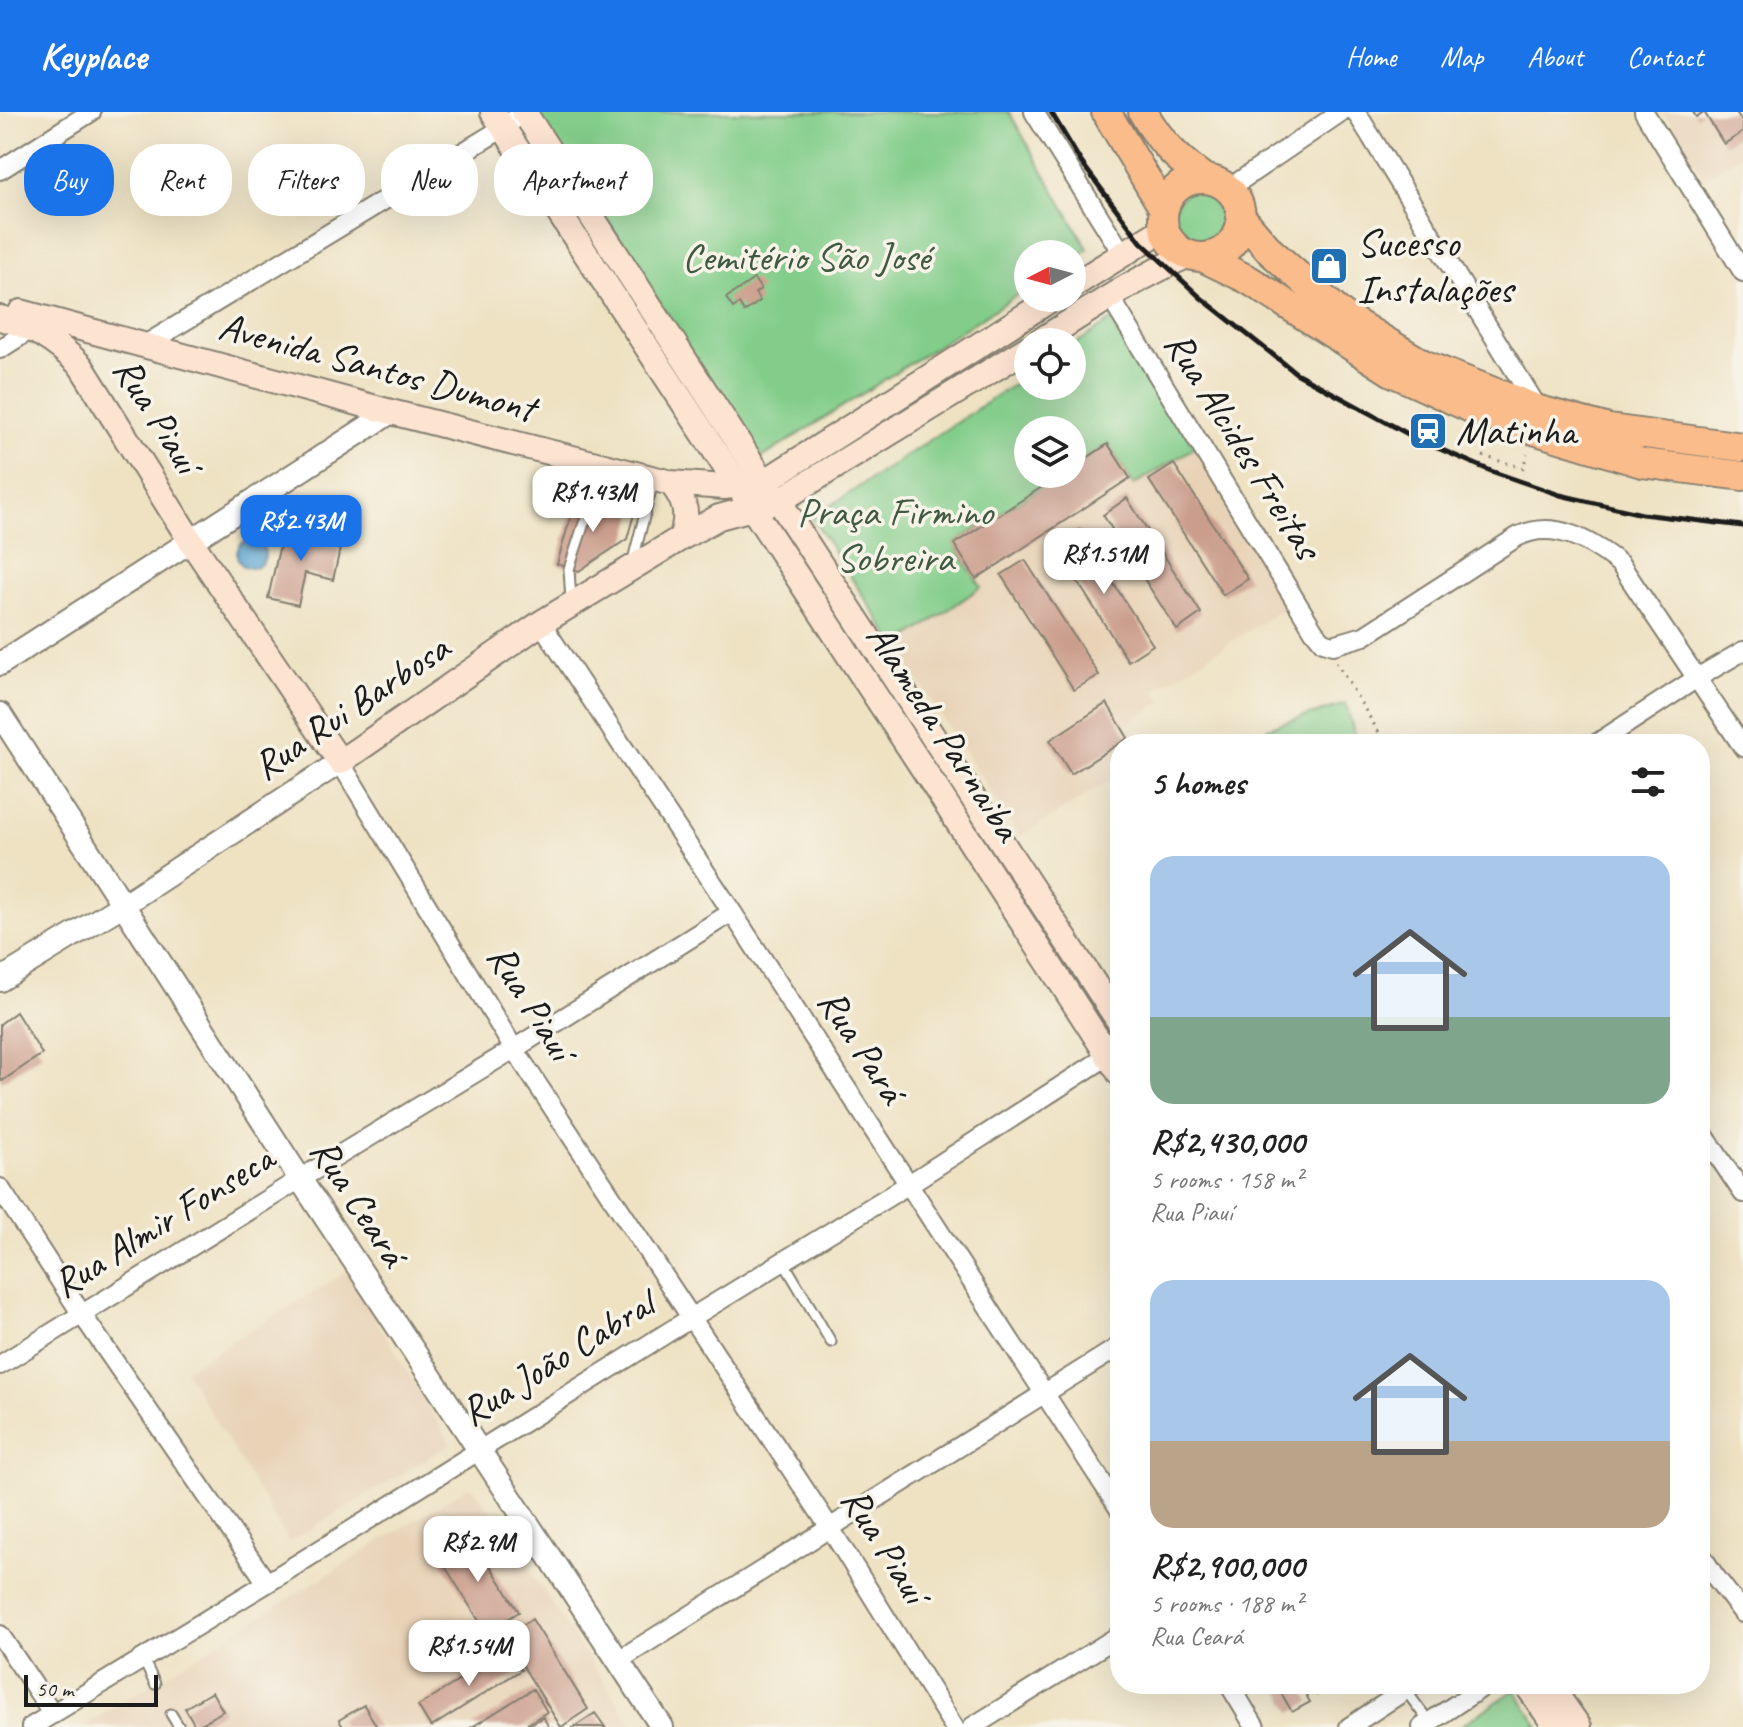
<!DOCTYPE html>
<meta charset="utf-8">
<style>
body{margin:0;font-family:Caveat,sans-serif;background:#f2f2f2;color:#222;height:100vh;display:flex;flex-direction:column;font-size:30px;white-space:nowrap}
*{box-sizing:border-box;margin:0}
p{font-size:26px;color:#767676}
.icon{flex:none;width:44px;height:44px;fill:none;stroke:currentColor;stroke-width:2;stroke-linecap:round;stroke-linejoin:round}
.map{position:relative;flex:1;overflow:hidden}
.drawer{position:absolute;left:1110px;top:622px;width:600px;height:960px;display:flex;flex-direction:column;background:#fff;border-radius:32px;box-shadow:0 8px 32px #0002}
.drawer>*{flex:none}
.top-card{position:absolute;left:24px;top:32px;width:760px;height:72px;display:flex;gap:16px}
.needle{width:52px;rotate:264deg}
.tools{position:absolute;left:1014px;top:128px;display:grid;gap:16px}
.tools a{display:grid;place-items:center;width:72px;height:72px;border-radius:50%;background:#fff;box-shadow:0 8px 32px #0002;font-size:40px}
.scale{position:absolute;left:24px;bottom:20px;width:134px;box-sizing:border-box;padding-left:8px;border:4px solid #1c1c1c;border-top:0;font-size:22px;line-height:28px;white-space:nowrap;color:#1c1c1c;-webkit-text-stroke:6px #f7f3e8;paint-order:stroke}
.price{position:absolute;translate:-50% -68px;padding:0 18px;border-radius:16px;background:#fff;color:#222;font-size:26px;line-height:52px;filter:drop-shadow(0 2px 4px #0008)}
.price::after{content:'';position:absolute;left:50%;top:48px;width:24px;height:18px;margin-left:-12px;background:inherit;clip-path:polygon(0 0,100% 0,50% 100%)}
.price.on{background:#1a73e8;color:#fff}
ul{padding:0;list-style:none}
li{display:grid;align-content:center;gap:16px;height:424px;padding:0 40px}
li span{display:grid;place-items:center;height:248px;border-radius:24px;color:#555}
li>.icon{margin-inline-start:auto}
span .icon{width:144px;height:144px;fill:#fffc;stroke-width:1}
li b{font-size:34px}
h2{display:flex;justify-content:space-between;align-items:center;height:96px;padding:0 40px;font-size:34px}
.pill{padding:0 28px;border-radius:32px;background:#fff;box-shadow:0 8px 32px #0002;font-size:28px;line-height:72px}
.pill.on{background:#1a73e8;color:#fff}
header{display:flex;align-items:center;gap:48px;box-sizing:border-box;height:112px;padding:0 40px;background:#1a73e8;color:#fff}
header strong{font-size:38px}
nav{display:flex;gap:44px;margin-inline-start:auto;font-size:28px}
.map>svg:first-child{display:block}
</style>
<header>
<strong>Keyplace</strong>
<nav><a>Home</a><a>Map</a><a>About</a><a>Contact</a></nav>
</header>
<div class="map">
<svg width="1743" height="1615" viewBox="0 0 1743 1615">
<rect width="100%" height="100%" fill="#f7f3e8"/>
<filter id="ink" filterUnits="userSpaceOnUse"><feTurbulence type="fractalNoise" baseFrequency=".0125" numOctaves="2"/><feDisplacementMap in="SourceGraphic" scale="16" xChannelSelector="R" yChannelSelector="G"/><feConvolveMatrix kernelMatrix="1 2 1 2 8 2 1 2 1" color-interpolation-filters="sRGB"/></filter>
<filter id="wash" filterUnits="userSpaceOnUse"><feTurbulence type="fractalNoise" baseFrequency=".006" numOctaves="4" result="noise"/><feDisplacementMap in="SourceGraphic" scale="32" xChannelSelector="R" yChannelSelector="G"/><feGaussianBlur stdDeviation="1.8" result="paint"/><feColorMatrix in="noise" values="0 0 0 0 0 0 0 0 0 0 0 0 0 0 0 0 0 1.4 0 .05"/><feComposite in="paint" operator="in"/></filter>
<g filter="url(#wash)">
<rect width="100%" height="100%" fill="#eee2c3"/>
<path fill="#e8d3b7" d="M1663 0H1743V41L1704 66Z
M1108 332 1195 335 1291 492 1155 578 1162 590 1124 614 1134 632H1120V662L1020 725 896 534 981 475 954 432 1072 362V356Z
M347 1160 451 1332 289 1430 185 1258Z
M468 1375 475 1377 634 1615H82Z"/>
<path fill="#82cd8a" stroke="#4f7453" stroke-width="2" d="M536 0H1009L1088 137 1072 148V142H1028V176L760 347Z
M1173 106a29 29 0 1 1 58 0a29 29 0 1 1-58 0Z
M1112 208 1195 335 1134 373 1108 332 1072 356V318H1028V362H1062L954 432 981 475 896 534 812 406 1028 263V274H1072V234Z
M1346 592 1357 632H1272L1267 616Z
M1515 1578 1539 1615H1459Z"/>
<path fill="#5ca4d2" stroke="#3c6077" stroke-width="2" d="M237 442a14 14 0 1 1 28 0a14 14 0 1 1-28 0Z"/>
<g id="blocks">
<path fill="#cb9d8c" d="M1693 0H1736L1743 11V20L1724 32 1704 0 1696 5Z
M754 167 761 177 755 181 760 189 744 200 739 192 733 196 726 186Z
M1108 332 1130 366 976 467 954 432 1062 362H1072V356Z
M1174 352 1248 467 1223 483 1149 368Z
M576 386 634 402 627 427 579 459 557 452Z
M1127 386 1201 501 1177 518 1103 403Z
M291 410 320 417 316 431 340 437 333 468 305 461 298 493 268 486 282 424 288 425Z
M1079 418 1153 533 1128 549 1055 434Z
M1025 448 1099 563 1074 578 1001 463Z
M1107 591 1128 626 1071 662 1050 628Z
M16 900 42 942 2 969 0 965V912Z
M471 1423 519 1500 486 1520 438 1443Z
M532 1507 588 1597 561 1615 504 1524Z
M508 1538 521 1558 431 1615 418 1594Z
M1276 1572H1300L1310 1590 1292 1600Z
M1309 1572H1332L1317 1583Z
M533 1577 547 1600 522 1615H472Z
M212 1580 223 1599 196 1615 185 1596Z
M364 1593 377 1615H343L339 1608Z
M595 1601 605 1615H574Z
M543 1605 549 1615H526Z"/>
</g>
</g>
<g filter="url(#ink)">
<use href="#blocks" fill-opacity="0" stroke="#857f70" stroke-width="2"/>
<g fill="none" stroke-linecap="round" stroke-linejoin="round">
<g stroke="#857f70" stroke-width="13">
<path id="service" d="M633 448 653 370
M571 489 569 457 584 411 604 386 635 367
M783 1149 831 1230
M143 1547 155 1572
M1406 1579 1430 1611
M171 1602 179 1615"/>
</g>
<g stroke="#857f70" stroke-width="22">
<path id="minor" d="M1034 0 1122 141
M1356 0 1539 298
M1644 0 1743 160
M0 58 91 0
M1228 77 1341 0
M1110 185 1314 519 1323 530 1333 533 1364 524 1517 425C1553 406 1591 429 1620 452L1743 635
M145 233 503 16 524 0
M0 237 33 216
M541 511 732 800 1120 1398
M1596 632 1697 566 1743 539
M340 650 514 937 830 1416 954 1615
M1700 1017 1743 1081
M0 1076 81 1201 267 1471
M0 1253 300 1067 514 937 732 800
M1700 1441 1714 1463 1743 1501
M0 1523 53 1602
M619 1548 1120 1234
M1229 1572 1255 1615
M31 1615 267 1471 691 1206 909 1072 1120 936
M972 1615 1120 1523
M1349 1615 1415 1572
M1422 1615 1487 1572"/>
</g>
<g stroke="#857f70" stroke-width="26">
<path id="tertiary" d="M0 552 391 300
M0 602 300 1067 662 1615
M0 868 124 792 340 650"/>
</g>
<g stroke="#857f70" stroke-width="28">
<path id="secondary" d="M493 0 941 684 1120 962
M524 0 764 370 779 389 1120 911
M1072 174 1165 116
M21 200 391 300 671 371 724 375 764 370 1053 186
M0 206C32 213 58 231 81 254L190 428 340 650 541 511 681 426 719 405 779 389 1028 236
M1038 230C1088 199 1136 166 1189 143
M671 371C686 389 689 404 681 426
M1526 1572 1556 1615
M1549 1572 1579 1615"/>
</g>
<g stroke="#857f70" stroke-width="32">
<path id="primary" d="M1106 0 1164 97
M1143 0C1160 30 1177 47 1205 67
M1163 106a39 39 0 1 1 78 0a39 39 0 1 1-78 0Z
M1241 105 1270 139 1342 203 1423 252 1539 298 1609 317 1743 335
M1202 145 1249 168 1392 260 1488 304 1642 351 1743 364"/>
</g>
<path stroke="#857f70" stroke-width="3" stroke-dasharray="2 6" stroke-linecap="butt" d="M1483 344 1523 356 1527 342
M1336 550 1386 632"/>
<use href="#service" stroke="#fff" stroke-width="9"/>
<use href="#minor" stroke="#fff" stroke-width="18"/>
<use href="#tertiary" stroke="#fff" stroke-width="22"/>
<use href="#secondary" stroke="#fde4d1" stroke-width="24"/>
<use href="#primary" stroke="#fabc8b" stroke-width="28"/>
<path stroke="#1c1c1c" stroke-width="5" d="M1051 0 1081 50 1141 130 1200 185 1296 261 1419 328 1491 359 1560 383 1642 402 1743 414"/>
</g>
</g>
<defs>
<g id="shop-square" transform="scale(2)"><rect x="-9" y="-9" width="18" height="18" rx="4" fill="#1f6fb2" stroke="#f7f3e8"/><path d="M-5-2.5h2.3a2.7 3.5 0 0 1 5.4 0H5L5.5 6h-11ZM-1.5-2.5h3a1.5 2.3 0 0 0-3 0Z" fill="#fff"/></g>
<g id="station-square" transform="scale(2)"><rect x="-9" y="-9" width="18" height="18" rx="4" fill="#1f6fb2" stroke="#f7f3e8"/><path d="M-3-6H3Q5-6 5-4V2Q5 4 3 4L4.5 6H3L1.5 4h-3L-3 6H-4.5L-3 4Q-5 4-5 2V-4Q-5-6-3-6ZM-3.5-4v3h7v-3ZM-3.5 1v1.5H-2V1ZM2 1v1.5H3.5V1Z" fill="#fff"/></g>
</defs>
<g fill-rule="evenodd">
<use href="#shop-square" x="1329" y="154"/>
<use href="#station-square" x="1428" y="319"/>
</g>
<g text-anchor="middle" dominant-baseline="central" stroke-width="7" stroke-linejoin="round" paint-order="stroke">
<g font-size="40" fill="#1c1c1c" stroke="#f7f3e8" text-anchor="start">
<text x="1357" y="131">Sucesso<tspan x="1357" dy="46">Instalações</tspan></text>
<text x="1456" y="319">Matinha</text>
</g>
<g font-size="40" fill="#405a42" stroke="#f7f3e8">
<text x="806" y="145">Cemitério São José</text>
<text x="895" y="400">Praça Firmino<tspan x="895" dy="46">Sobreira</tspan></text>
</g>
<g font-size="40" fill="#1c1c1c" stroke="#f7f3e8">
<text transform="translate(377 255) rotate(15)">Avenida Santos Dumont</text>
<text transform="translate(157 303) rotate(58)">Rua Piauí</text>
<text transform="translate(1243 333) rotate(58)">Rua Alcides Freitas</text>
<text transform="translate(351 595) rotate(-34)">Rua Rui Barbosa</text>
<text transform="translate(944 620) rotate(57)">Alameda Parnaiba</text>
<text transform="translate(531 890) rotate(58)">Rua Piauí</text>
<text transform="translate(862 934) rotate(57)">Rua Pará</text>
<text transform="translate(359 1090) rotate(57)">Rua Ceará</text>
<text transform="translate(163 1109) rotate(-32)">Rua Almir Fonseca</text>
<text transform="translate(557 1246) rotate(-32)">Rua João Cabral</text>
<text transform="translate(885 1433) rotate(58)">Rua Piauí</text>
</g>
</g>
</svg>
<div class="tools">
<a><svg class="needle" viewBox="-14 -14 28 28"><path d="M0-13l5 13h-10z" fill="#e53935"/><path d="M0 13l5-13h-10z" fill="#767676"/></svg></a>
<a><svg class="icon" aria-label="locate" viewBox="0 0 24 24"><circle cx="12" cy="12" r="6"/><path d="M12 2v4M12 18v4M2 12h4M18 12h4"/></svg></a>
<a><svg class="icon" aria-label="layers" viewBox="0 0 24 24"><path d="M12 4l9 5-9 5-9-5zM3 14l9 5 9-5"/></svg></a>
</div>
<div class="scale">50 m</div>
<b class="price" style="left:593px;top:422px">R$1.43M</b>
<b class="price on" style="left:301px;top:451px">R$2.43M</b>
<b class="price" style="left:1104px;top:484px">R$1.51M</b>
<b class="price" style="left:478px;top:1472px">R$2.9M</b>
<b class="price" style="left:469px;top:1576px">R$1.54M</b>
<div class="top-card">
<a class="pill on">Buy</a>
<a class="pill">Rent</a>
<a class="pill">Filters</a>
<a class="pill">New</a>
<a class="pill">Apartment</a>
</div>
<section class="drawer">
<h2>5 homes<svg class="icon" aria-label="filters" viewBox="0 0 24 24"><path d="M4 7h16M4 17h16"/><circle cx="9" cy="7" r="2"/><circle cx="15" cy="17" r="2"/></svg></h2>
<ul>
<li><span style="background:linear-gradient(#a9c7e8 65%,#7fa58c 0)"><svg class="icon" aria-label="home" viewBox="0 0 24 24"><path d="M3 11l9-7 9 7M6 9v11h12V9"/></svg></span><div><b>R$2,430,000</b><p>5 rooms · 158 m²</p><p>Rua Piauí</p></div></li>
<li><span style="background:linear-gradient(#a9c7e8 65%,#b9a48a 0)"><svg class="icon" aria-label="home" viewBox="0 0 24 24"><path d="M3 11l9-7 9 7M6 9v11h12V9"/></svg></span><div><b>R$2,900,000</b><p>5 rooms · 188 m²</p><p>Rua Ceará</p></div></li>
</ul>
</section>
</div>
